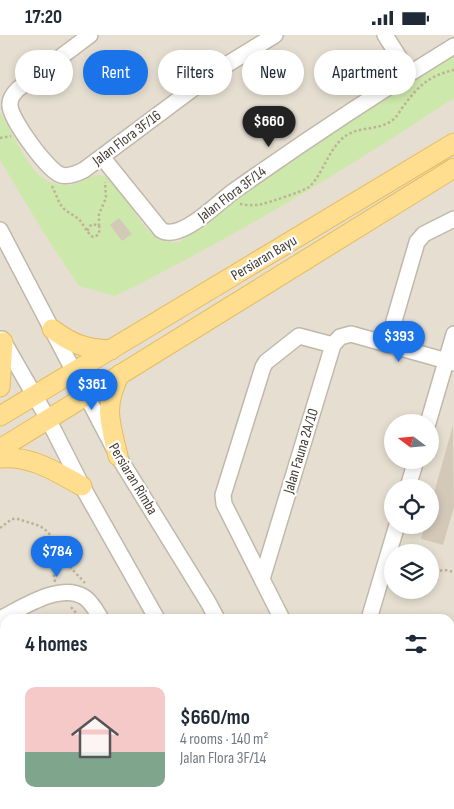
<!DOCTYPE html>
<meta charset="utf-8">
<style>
body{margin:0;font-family:"Sofia Sans Condensed",sans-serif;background:#f6f6f7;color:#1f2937;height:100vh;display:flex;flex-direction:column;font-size:19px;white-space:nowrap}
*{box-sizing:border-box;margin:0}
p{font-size:16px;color:#747a83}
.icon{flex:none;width:28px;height:28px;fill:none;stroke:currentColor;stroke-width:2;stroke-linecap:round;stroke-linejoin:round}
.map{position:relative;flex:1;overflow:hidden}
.side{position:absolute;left:0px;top:579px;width:455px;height:196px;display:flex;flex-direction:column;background:#fff;border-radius:15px 15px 0 0;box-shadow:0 2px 8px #0003}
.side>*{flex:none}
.guide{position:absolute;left:15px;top:15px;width:425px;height:45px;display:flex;gap:10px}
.needle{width:32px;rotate:286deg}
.buttons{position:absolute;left:384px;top:379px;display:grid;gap:10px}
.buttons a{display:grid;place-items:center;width:55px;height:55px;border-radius:50%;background:#fff;box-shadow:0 2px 8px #0003;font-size:25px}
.price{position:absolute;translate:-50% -42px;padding:0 11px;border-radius:18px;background:#1a73e8;color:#fff;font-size:16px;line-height:32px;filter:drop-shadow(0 1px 2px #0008)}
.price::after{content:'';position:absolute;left:50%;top:30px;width:15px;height:11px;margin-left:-8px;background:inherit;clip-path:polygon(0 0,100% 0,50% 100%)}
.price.selected{background:#222;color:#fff}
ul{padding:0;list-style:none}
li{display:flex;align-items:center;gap:15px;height:125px;padding:0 25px}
li span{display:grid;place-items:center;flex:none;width:140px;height:100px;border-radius:10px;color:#555}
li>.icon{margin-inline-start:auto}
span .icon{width:60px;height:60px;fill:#fffc;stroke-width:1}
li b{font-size:21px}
h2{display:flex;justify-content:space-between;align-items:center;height:60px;padding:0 25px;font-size:21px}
.tag{padding:0 18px;border-radius:22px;background:#fff;box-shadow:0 2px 8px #0003;font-size:18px;line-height:45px}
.tag.selected{background:#1a73e8;color:#fff}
.status{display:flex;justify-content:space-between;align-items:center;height:35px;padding:0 25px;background:#fff;direction:ltr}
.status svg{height:14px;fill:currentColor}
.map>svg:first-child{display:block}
</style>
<div class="status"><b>17:20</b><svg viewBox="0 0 49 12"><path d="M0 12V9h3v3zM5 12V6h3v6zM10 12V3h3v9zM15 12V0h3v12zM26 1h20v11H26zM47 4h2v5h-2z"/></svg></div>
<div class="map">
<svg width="454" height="774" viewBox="0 0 454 774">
<rect width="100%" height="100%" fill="#f2ede3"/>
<path fill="#e6dfd1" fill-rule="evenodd" d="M0 0H454V774H0ZM392 388H430V425H392ZM392 452H430V490H392ZM392 518H430V555H392ZM5 584H450V770H5Z"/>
<path fill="#cde8ab" d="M454 17V63C345 135 233 203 115 261L79 251 42 195 0 125V77C9 93 30 136 44 144 52 148 62 151 70 150 84 148 96 133 110 144 135 164 141 212 180 207L258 148 369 71Z"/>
<path fill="#d4c9b9" d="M119 183 132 199 122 206 110 190Z
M453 390 454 472 443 510 421 504 425 490H430V472Z"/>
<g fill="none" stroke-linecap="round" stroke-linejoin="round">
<g stroke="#c0b8a9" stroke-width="18">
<path id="minor" d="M90 0 18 54C13 59 9 64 10 71 11 85 48 136 61 140 68 142 78 138 84 135L218 35 275 0
M385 0 409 38
M102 122 161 195C181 207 218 167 234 156 306 105 379 57 454 11
M0 195 118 421 208 567 217 584
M394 286 417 207 424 199 454 184
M2 304 48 384 82 451 157 584
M428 388 454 299
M408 452 416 425
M262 544 333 310 340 302 351 299 454 328
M0 584C22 573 60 547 84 562 92 567 96 576 101 584
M282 584 224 469 223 460 263 332 266 327 299 301 333 310
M369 584 397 490
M450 761 454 747
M212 770 214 774
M291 770 294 774
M319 770 321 774
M23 774 27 770"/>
</g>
<g stroke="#e5bb5e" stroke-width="21">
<path id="major" d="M52 294C72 309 85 314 111 315
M0 352 3 307
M0 381 454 108
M0 414 454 133
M118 421C110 387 103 372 120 339
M0 423C31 420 56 437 82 451"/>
</g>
<path stroke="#bfb197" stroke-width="2.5" stroke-dasharray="2.5 2.5" stroke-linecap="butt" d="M0 103 11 101
M52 151 60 169 65 175 79 184 90 200 93 202 98 200 100 194 99 191 93 189 90 191 87 196
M240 169C247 170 255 171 262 169 270 167 304 156 309 152 323 140 329 111 347 100 361 91 380 96 394 84 398 80 401 74 405 69 419 50 431 40 454 35
M99 191V179L106 163 105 147
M0 493 12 484H18L40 491 48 497 71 533 85 548
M430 537 445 535 454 537
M55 547C53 536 53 527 63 521
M71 572 81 584
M0 662 5 660
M0 678 5 672
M152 774 171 770"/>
<use href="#minor" stroke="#fff" stroke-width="15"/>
<use href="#major" stroke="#ffde8f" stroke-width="19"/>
</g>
<g text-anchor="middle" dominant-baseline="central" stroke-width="4.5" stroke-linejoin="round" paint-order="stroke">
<g font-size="15" fill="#443d33" stroke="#fff">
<text transform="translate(127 103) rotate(-37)">Jalan Flora 3F/16</text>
<text transform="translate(232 159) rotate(-37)">Jalan Flora 3F/14</text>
<text transform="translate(264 223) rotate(-31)">Persiaran Bayu</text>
<text transform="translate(301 416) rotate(-73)">Jalan Fauna 2A/10</text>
<text transform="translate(133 444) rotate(59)">Persiaran Rimba</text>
</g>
</g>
</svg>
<div class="buttons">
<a><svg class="needle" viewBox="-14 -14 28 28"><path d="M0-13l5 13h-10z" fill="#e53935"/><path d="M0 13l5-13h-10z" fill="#747a83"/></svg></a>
<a><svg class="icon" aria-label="locate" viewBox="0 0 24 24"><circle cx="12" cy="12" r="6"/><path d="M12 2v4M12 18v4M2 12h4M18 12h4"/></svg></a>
<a><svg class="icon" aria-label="layers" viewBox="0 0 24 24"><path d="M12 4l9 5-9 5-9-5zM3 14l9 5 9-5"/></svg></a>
</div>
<b class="price selected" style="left:269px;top:113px">$660</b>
<b class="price" style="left:399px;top:328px">$393</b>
<b class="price" style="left:92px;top:376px">$361</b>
<b class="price" style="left:57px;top:543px">$784</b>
<div class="guide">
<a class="tag">Buy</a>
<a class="tag selected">Rent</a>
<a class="tag">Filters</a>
<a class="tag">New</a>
<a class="tag">Apartment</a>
</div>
<section class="side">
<h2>4 homes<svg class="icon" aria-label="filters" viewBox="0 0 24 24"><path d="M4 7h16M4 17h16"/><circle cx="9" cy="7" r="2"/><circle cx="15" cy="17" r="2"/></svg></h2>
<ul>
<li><span style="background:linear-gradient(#f6c9c9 65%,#7fa58c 0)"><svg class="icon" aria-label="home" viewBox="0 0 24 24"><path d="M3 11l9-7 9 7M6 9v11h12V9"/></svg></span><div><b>$660/mo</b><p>4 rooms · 140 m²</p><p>Jalan Flora 3F/14</p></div></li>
</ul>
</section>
</div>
